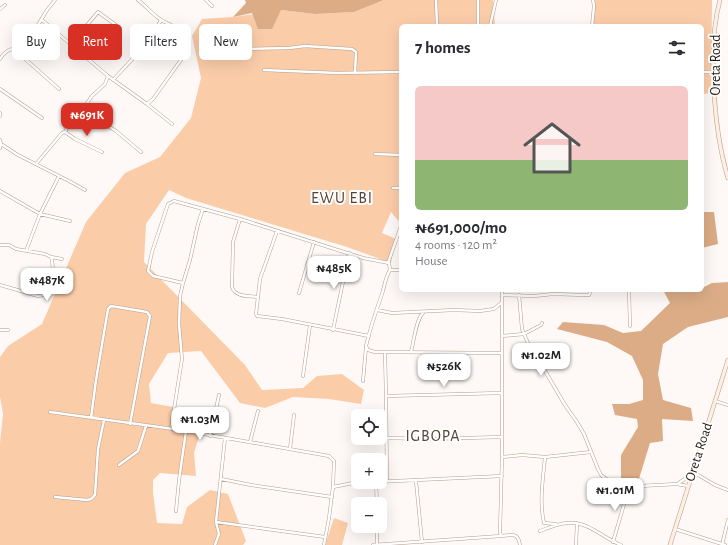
<!DOCTYPE html>
<meta charset="utf-8">
<style>
body{margin:0;font-family:"Alegreya Sans",sans-serif;background:#f7f7f7;color:#2b2b33;height:100vh;display:flex;flex-direction:column;font-size:15px;white-space:nowrap}
*{box-sizing:border-box;margin:0}
p{font-size:13px;color:#7c7c81}
.icon{flex:none;width:22px;height:22px;fill:none;stroke:currentColor;stroke-width:2;stroke-linecap:round;stroke-linejoin:round}
.map{position:relative;flex:1;overflow:hidden}
.details{position:absolute;left:399px;top:24px;width:305px;height:268px;display:flex;flex-direction:column;background:#fff;border-radius:6px;box-shadow:0 4px 16px #0002}
.details>*{flex:none}
.banner{position:absolute;left:12px;top:24px;width:327px;height:36px;display:flex;gap:8px}
.tools{position:absolute;left:351px;top:409px;display:grid;gap:8px}
.tools a{display:grid;place-items:center;width:36px;height:36px;border-radius:6px;background:#fff;box-shadow:0 4px 16px #0002;font-size:20px}
.price{position:absolute;translate:-50% -34px;padding:0 9px;border-radius:8px;background:#fff;color:#222;font-size:13px;line-height:26px;filter:drop-shadow(0 1px 2px #0008)}
.price::after{content:'';position:absolute;left:50%;top:24px;width:12px;height:9px;margin-left:-6px;background:inherit;clip-path:polygon(0 0,100% 0,50% 100%)}
.price.selected{background:#d93025;color:#fff}
ul{padding:0;list-style:none}
li{display:grid;align-content:center;gap:8px;height:212px;padding:0 16px}
li span{display:grid;place-items:center;height:124px;border-radius:6px;color:#555}
li>.icon{margin-inline-start:auto}
span .icon{width:72px;height:72px;fill:#fffc;stroke-width:1}
li b{font-size:17px}
h2{display:flex;justify-content:space-between;align-items:center;height:48px;padding:0 16px;font-size:17px}
.pill{padding:0 14px;border-radius:6px;background:#fff;box-shadow:0 4px 16px #0002;font-size:14px;line-height:36px}
.pill.selected{background:#d93025;color:#fff}
.map>svg:first-child{display:block}
</style>
<div class="map">
<svg width="728" height="545" viewBox="0 0 728 545">
<rect width="100%" height="100%" fill="#fef9f6"/>
<path fill="#fbcca8" d="M384 0H493L495 26H401V224L391 212 382 233 396 239 391 263 347 247 186 198 169 190 146 224 144 262 245 365 262 390 303 388 317 376 342 374 364 390 361 404 329 399 293 397 265 408 240 403 201 351 168 353 149 384 151 403 206 413 194 453 196 476 160 473 153 480V493L157 523 182 524 187 507 210 490 228 494 246 541 243 545H0V443L3 414 0 397V357L8 346 42 324 86 222 125 173 160 157 191 118 201 78 192 36 202 19 233 17 281 10 315 14 354 12Z
M594 0H712L711 93 702 94V26H590L594 6Z
M334 518 348 523 342 545H325Z"/>
<path fill="#dbac86" d="M245 0H384L354 12 315 14 281 10 272 29H258L252 13 233 17 246 3Z
M702 212H714L718 244 702 248Z
M728 282V317L688 327 663 344 658 374 663 400 691 408 693 421 662 419 663 441 650 443 638 482 621 480V455L638 427 637 419 615 415 612 404H629L643 400V380L632 356 607 342 557 329 563 322 604 325 623 333 641 331 670 303 663 290H702V288L712 283Z"/>
<g fill="none" stroke-linecap="round" stroke-linejoin="round">
<g stroke="#b39e8e" stroke-width="3.5">
<path id="street" d="M138 0C146 6 152 14 160 19 163 22 168 23 171 25 180 31 191 44 187 54L183 57 153 99 147 104
M206 0 212 6
M436 0 437 26
M478 0V26
M0 9 5 5
M42 20 108 76 147 104 172 124
M490 26 496 0
M592 26 594 6 593 0
M71 44 98 12 120 28
M14 49 59 89
M242 49 289 48 305 46 352 49 356 52 355 73
M0 59C3 54 7 49 14 49L22 41 32 35 47 10 55 0
M264 70 338 73 401 72
M702 72H713
M113 80C130 61 150 43 161 20
M0 89 42 118
M86 104 92 111 101 117 108 126 116 131 141 152
M0 113V116
M65 132 75 139 102 152
M0 140 1 144 18 155 69 181 85 190
M0 148 1 144
M375 154 401 155
M36 164 62 133 65 132 68 126 78 116 92 96 105 84 108 76
M393 188H401
M0 191 40 214 70 221
M240 219 233 242 232 287C235 297 249 296 258 297
M277 231 260 279 256 314 257 316 282 319 369 336
M0 245H9L16 249 45 254 51 257 62 259
M26 251 40 214 59 176
M388 263 401 226
M390 270C385 278 385 285 382 294 376 311 370 329 366 346L368 350 375 352 502 353
M183 283 153 276 148 271 152 252 168 204 174 201 240 219 363 258 389 263 390 270H401
M0 285 38 296 44 295C51 286 55 268 51 257
M502 290V457L500 532 501 536C512 535 518 532 520 545
M629 290 630 326
M299 293 314 242
M502 295 534 296 553 294 585 295H589L591 290
M519 295 522 329 533 355 545 371 565 405 577 422 584 434 598 469 601 475 613 484 620 487 677 484 688 486
M377 310 392 313 454 310 480 311 494 309 501 303
M0 330H8
M333 330 349 253
M502 336 524 334 541 325 542 323
M385 352 386 396 387 482
M411 352C414 341 416 318 424 312
M303 376 310 325
M363 381 366 347
M386 396 501 393
M715 401 728 405
M50 412 181 430 329 456 334 461 333 487
M91 418 96 380 108 309 111 306 147 312 150 316 130 424
M174 430 172 422 182 359 179 324 180 296 183 283 190 260 198 224 203 209
M210 436 219 395
M386 438 430 439 501 437
M250 442 258 411
M290 449 294 415
M502 457 522 455 545 457 591 452
M545 457C543 480 539 501 544 523L556 524
M119 465 138 451 146 426
M693 472 715 485 728 490
M221 479 251 485 332 497
M416 481 422 542
M376 483 377 504
M677 484 691 475
M55 497 87 500 91 499 95 495 98 449 104 420
M176 511 179 480 186 431
M216 522 325 537
M377 526V545
M675 529 725 545
M540 531C560 523 573 518 594 530 603 535 611 541 621 545
M613 542 629 487
M215 545 219 534 216 522 225 438
M324 545 329 518 333 487 353 483 502 476
M373 545 501 536
M576 545 577 523
M722 545 728 520"/>
</g>
<g stroke="#b39e8e" stroke-width="4.5">
<path id="secondary" d="M720 0C707 47 714 132 728 178
M670 545 728 360"/>
</g>
<use href="#street" stroke="#fff" stroke-width="2.5"/>
<use href="#secondary" stroke="#ffeee2" stroke-width="3.5"/>
</g>
<g text-anchor="middle" dominant-baseline="central" stroke-width="4" stroke-linejoin="round" paint-order="stroke">
<g font-size="14" fill="#231b15" stroke="#fff">
<text transform="translate(716 65) rotate(-90)">Oreta Road</text>
<text transform="translate(699 452) rotate(-72)">Oreta Road</text>
</g>
<g font-size="16" letter-spacing="1" fill="#554335" stroke="#fff">
<text x="342" y="198">EWU EBI</text>
<text x="433" y="436">IGBOPA</text>
</g>
</g>
</svg>
<div class="tools">
<a><svg class="icon" aria-label="locate" viewBox="0 0 24 24"><circle cx="12" cy="12" r="6"/><path d="M12 2v4M12 18v4M2 12h4M18 12h4"/></svg></a>
<a>+</a>
<a>−</a>
</div>
<b class="price selected" style="left:87px;top:137px">₦691K</b>
<b class="price" style="left:334px;top:290px">₦485K</b>
<b class="price" style="left:47px;top:302px">₦487K</b>
<b class="price" style="left:541px;top:377px">₦1.02M</b>
<b class="price" style="left:444px;top:388px">₦526K</b>
<b class="price" style="left:200px;top:441px">₦1.03M</b>
<b class="price" style="left:615px;top:512px">₦1.01M</b>
<div class="banner">
<a class="pill">Buy</a>
<a class="pill selected">Rent</a>
<a class="pill">Filters</a>
<a class="pill">New</a>
</div>
<section class="details">
<h2>7 homes<svg class="icon" aria-label="filters" viewBox="0 0 24 24"><path d="M4 7h16M4 17h16"/><circle cx="9" cy="7" r="2"/><circle cx="15" cy="17" r="2"/></svg></h2>
<ul>
<li><span style="background:linear-gradient(#f6c9c9 60%,#8fb573 0)"><svg class="icon" aria-label="home" viewBox="0 0 24 24"><path d="M3 11l9-7 9 7M6 9v11h12V9"/></svg></span><div><b>₦691,000/mo</b><p>4 rooms · 120 m²</p><p>House</p></div></li>
</ul>
</section>
</div>
